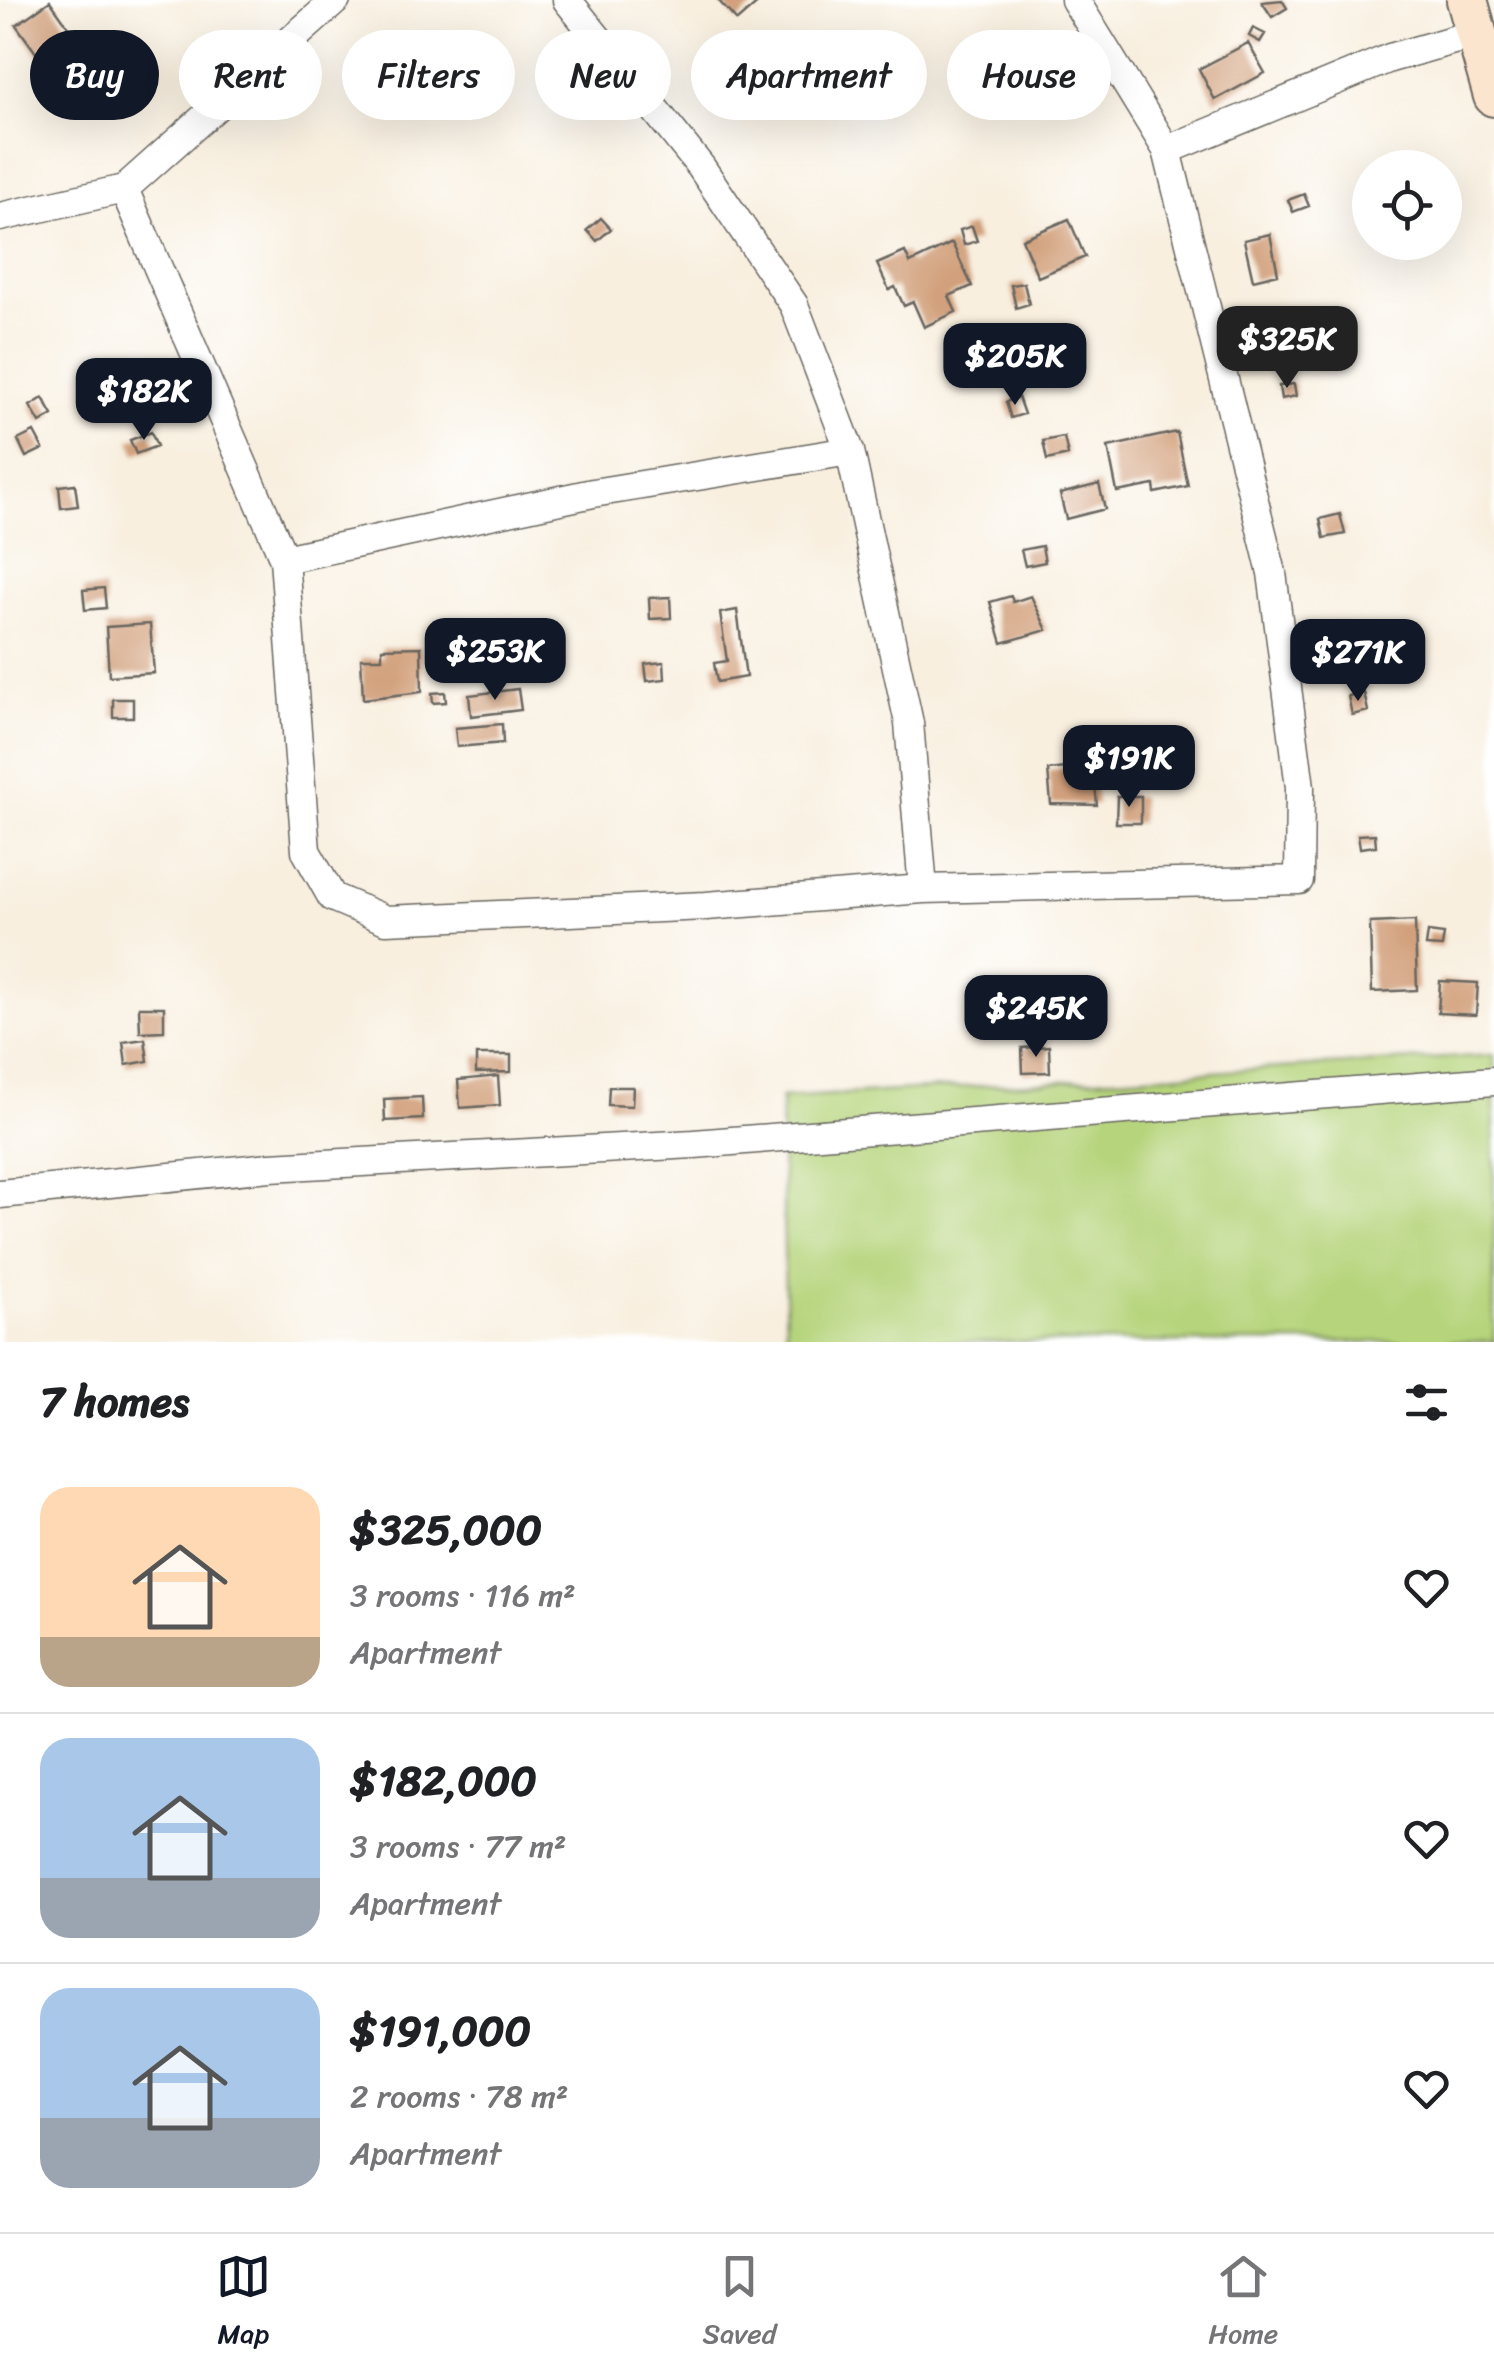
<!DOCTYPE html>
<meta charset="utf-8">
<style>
body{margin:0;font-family:Sriracha,sans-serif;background:#f6f6f6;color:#202124;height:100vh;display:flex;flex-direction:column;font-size:38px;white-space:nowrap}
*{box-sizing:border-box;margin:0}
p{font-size:32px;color:#757577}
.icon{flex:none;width:55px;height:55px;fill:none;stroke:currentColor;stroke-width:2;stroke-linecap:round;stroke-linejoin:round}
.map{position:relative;height:1342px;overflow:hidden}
.panel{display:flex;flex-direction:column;background:#fff;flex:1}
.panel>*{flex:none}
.guide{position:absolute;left:30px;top:30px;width:1435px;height:90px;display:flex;gap:20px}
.tools{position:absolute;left:1352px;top:150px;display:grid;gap:20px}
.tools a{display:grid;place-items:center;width:110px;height:110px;border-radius:50%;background:#fff;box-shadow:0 10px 40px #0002;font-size:50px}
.price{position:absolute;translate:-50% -85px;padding:0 22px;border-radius:20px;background:#111827;color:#fff;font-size:32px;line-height:65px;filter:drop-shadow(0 2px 5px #0008)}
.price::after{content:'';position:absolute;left:50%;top:60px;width:30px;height:22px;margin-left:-15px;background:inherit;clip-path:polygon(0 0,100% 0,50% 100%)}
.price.selected{background:#222;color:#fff}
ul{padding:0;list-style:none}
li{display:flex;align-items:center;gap:30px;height:250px;padding:0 40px}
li+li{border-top:2px solid #e0e0e0}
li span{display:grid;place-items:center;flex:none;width:280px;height:200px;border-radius:30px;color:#555}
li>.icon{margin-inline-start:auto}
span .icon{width:120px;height:120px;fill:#fffc;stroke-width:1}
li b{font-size:42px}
h2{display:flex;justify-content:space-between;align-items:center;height:120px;padding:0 40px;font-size:42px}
.pill{padding:0 35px;border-radius:45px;background:#fff;box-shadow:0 10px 40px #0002;font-size:35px;line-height:90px}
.pill.selected{background:#111827;color:#fff}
.menu{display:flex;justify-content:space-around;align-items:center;height:140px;border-top:2px solid #e0e0e0;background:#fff;font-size:28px;color:#757577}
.menu a{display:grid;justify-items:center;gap:5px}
.menu .selected{color:#111827}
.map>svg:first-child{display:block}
</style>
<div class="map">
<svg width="1494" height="1342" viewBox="0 0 1494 1342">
<rect width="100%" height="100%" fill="#fff"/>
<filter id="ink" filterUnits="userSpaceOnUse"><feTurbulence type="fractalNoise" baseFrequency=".01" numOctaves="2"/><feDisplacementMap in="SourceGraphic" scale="20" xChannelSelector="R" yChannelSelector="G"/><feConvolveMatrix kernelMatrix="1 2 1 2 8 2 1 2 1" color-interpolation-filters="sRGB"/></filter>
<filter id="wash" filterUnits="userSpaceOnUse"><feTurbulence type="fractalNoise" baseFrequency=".0048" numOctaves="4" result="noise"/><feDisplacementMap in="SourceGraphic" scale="40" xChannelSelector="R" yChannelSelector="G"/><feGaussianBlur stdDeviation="2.25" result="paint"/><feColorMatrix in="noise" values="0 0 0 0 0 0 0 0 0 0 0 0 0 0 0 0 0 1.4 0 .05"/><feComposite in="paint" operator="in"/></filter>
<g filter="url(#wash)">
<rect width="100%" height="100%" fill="#f8efdf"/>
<path fill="#b6d47b" stroke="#69784c" stroke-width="2.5" d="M1494 1055V1342H786L781 1098Z"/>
<g id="blocks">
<path fill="#d2a07c" d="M718 0H761L737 21Z
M1282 0 1287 8 1272 17 1262 2Z
M50 1 72 32 61 40 66 48 44 64 16 25Z
M1253 28 1265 34 1260 42 1249 36Z
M1248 43 1265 73 1215 100 1199 69Z
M424 62 450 90 425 113 400 86Z
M1304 194 1309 206 1293 212 1288 200Z
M601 218 611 229 597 241 587 230Z
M1069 219 1085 257 1038 277 1022 239Z
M972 226 977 241 964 245 960 230Z
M1270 234 1278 274 1253 280 1244 240Z
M952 243 972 286 949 296 956 312 924 327 913 302 904 306 895 287 889 290 877 264 905 252 910 263Z
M1024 283 1029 304 1016 308 1011 285Z
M1036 327 1049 375 1030 381 1016 333Z
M1303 335 1306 350 1286 355 1283 340Z
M1294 384 1296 396 1281 399 1279 386Z
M1018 397 1024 414 1011 418 1006 402Z
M43 398 53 415 40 423 30 406Z
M34 432 43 449 26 457 18 440Z
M151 432 157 446 136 454 130 440Z
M1177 432 1188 486 1155 493 1154 485 1117 492 1108 447Z
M1064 437 1068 455 1047 460 1043 441Z
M75 484 78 506 61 508 59 486Z
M1099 484 1105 509 1066 519 1060 494Z
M1340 514 1345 534 1324 538 1320 519Z
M1042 546 1045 562 1025 566 1021 550Z
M104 588 106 608 85 610 83 590Z
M1011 596 1013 602 1031 596 1047 630 1002 643 990 602Z
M670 597 671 618 650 619 649 598Z
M737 610 746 677 717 682 714 663 727 661 720 613Z
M150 624 154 673 109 676 106 627Z
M421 647 422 692 363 699 361 658H382V648Z
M664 662 665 679 647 681 645 664Z
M518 689 521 710 471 716 469 695Z
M445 692 446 702 433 703 432 693Z
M1364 693 1368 711 1352 715 1348 696Z
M113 699H133V717H113Z
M502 724 503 743 457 747 455 728Z
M1093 765 1097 805 1051 804 1048 770Z
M1117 796H1141V823H1116Z
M1375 834 1376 846 1360 848 1358 835Z
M1415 921 1417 990 1372 992 1370 923Z
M1428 932 1444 934 1442 947 1426 946Z
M1440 981 1478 983 1476 1015 1438 1013Z
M139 1007H164V1031L140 1032Z
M145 1039 148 1061 126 1065 123 1042Z
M1049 1046 1050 1072 1023 1073 1022 1048Z
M476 1055H511V1072L476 1073Z
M498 1076 500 1105 460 1108 458 1080Z
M609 1087H633L632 1106 608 1105Z
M422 1097 423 1119 385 1121 384 1099Z"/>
</g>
</g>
<g filter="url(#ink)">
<use href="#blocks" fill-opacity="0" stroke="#696660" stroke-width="2.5"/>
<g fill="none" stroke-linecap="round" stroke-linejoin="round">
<g stroke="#696660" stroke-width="31">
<path id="street" d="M336 0 124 189 284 559 306 851 332 897 386 920 706 906 923 889 1299 880 1300 787 1272 573 1167 150 1075 0
M567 0 701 167 794 305 850 451 909 723 923 889
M1167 150 1390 58 1478 33
M0 217 124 189
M284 559 593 493 850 451
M0 1194 270 1167 694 1144 1494 1081"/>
</g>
<g stroke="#696660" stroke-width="44">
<path id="secondary" d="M1467 0 1494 96"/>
</g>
<use href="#street" stroke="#fff" stroke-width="28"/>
<use href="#secondary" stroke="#fbe5cf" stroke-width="40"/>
</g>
</g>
</svg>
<div class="tools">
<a><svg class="icon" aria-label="locate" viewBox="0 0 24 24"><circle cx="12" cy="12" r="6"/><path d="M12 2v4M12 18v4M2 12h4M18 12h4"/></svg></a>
</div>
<b class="price selected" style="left:1287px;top:391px">$325K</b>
<b class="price" style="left:1015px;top:408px">$205K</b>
<b class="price" style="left:144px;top:443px">$182K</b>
<b class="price" style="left:495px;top:703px">$253K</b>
<b class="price" style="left:1358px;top:704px">$271K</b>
<b class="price" style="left:1129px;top:810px">$191K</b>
<b class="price" style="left:1036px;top:1060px">$245K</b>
<div class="guide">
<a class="pill selected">Buy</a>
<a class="pill">Rent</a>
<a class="pill">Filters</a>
<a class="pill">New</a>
<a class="pill">Apartment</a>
<a class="pill">House</a>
</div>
</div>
<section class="panel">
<h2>7 homes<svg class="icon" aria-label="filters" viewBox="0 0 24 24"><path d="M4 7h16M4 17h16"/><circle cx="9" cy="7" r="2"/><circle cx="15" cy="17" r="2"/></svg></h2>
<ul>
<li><span style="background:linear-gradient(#ffd9b3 75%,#b9a48a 0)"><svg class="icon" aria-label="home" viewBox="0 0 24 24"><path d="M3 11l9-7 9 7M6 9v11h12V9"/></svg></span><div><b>$325,000</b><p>3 rooms · 116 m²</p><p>Apartment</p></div><svg class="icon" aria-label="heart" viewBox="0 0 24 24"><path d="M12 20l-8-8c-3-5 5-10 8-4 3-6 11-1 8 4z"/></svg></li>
<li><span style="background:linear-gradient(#a9c7e8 70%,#9aa5b1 0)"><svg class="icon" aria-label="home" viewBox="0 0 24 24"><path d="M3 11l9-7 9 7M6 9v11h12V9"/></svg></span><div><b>$182,000</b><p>3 rooms · 77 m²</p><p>Apartment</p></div><svg class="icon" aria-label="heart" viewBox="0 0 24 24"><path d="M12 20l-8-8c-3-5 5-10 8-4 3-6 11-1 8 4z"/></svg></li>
<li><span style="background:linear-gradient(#a9c7e8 65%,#9aa5b1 0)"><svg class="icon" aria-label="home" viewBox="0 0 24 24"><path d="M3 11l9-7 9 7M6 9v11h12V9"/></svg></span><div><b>$191,000</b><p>2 rooms · 78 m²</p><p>Apartment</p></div><svg class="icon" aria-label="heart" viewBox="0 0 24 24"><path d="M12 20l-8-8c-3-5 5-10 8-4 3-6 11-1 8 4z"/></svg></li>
</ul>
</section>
<nav class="menu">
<a class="selected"><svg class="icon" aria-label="map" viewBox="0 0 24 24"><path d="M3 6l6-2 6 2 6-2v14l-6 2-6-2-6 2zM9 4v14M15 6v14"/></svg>Map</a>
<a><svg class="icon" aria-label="saved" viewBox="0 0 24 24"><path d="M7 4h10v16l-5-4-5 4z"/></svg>Saved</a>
<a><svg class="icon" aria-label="home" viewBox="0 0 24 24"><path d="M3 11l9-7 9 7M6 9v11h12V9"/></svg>Home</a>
</nav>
